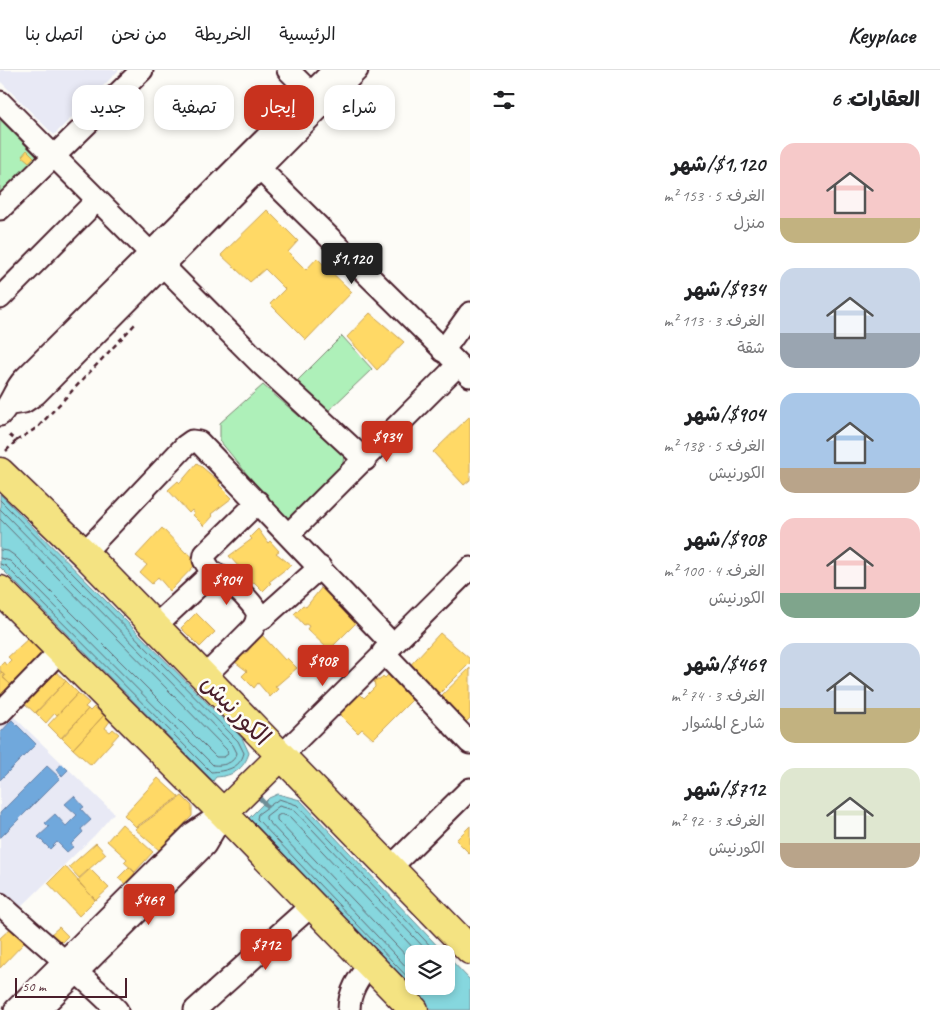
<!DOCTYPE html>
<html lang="ar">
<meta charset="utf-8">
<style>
body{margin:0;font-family:Caveat,"Playpen Sans Arabic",sans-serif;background:#f2f2f2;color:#202124;direction:rtl;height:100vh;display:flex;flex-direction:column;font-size:19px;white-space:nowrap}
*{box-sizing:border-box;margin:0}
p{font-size:16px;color:#757577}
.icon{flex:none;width:28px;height:28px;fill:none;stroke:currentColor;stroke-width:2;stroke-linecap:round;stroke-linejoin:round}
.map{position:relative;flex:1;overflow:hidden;direction:ltr}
.details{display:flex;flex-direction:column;background:#fff;width:470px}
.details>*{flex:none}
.banner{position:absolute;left:15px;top:15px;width:380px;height:45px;direction:rtl;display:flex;gap:10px}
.tools{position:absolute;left:405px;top:875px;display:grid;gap:10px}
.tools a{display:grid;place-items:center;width:50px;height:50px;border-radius:10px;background:#fff;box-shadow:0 2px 8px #0003;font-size:25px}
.scale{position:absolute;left:15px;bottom:12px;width:112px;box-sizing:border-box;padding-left:5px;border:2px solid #4a1f2b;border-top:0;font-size:14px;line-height:18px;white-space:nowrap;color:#4a1f2b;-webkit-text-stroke:4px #fdfcf7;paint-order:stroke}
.price{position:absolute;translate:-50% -42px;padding:0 11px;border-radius:5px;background:#c8321e;color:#fff;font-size:16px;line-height:32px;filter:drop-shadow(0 1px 2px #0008)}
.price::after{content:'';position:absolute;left:50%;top:30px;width:15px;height:11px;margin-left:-8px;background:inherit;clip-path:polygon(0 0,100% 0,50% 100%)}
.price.active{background:#222;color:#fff}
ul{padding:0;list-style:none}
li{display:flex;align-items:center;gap:15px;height:125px;padding:0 20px}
li span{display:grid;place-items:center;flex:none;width:140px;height:100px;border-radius:15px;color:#555}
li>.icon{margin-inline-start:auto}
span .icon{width:60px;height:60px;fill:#fffc;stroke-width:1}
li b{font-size:21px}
h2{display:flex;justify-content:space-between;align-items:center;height:60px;padding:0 20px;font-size:21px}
.pill{padding:0 18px;border-radius:15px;background:#fff;box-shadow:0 2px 8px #0003;font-size:18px;line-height:45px}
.pill.active{background:#c8321e;color:#fff}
header{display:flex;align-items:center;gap:30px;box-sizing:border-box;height:70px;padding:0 25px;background:#fff;border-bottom:1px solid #e0e0e0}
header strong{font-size:24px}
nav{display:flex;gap:28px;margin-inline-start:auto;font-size:18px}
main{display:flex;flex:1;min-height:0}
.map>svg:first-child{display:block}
</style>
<header>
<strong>Keyplace</strong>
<nav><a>الرئيسية</a><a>الخريطة</a><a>من نحن</a><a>اتصل بنا</a></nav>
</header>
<main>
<section class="details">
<h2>العقارات: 6<svg class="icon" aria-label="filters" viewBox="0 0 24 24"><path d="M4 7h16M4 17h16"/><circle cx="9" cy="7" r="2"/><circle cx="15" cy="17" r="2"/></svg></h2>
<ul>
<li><span style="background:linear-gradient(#f6c9c9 75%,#c2b280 0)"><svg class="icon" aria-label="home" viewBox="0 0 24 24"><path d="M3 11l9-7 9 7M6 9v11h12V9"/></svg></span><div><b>$1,120/شهر</b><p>الغرف: 5 · 153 m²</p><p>منزل</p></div></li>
<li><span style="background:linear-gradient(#c9d6e8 65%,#9aa5b1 0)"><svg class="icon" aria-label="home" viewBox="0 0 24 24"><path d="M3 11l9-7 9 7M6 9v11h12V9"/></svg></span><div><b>$934/شهر</b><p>الغرف: 3 · 113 m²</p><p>شقة</p></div></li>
<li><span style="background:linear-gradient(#a9c7e8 75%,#b9a48a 0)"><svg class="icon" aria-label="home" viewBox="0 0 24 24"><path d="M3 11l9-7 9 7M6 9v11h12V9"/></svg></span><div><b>$904/شهر</b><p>الغرف: 5 · 138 m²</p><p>الكورنيش</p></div></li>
<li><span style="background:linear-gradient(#f6c9c9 75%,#7fa58c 0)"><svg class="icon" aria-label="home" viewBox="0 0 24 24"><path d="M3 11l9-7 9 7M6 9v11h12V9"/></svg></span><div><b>$908/شهر</b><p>الغرف: 4 · 100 m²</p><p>الكورنيش</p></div></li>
<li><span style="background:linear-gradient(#c9d6e8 65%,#c2b280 0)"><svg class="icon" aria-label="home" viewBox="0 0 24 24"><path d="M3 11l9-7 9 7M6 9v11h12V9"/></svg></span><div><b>$469/شهر</b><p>الغرف: 3 · 74 m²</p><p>شارع المشوار</p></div></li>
<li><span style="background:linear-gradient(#dfe7d0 75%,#b9a48a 0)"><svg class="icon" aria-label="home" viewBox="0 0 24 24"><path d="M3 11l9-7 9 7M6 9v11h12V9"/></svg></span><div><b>$712/شهر</b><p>الغرف: 3 · 92 m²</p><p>الكورنيش</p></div></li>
</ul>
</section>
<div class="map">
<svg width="470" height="940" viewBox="0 0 470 940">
<rect width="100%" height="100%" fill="#fdfcf7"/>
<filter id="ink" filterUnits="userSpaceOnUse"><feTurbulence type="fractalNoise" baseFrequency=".02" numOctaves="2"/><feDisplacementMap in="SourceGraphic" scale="10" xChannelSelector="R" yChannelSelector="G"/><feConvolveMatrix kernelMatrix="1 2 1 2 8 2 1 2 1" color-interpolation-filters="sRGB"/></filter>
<g filter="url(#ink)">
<path fill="#e8e9f5" d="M0 0H119L54 65 0 11Z
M13 646 114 743 95 765 15 843 0 828V658Z"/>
<path fill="#aef0b9" stroke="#7c8872" d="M0 49 37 87 0 123Z
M342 266 372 299 326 343 296 312Z
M263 315 344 385 341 407 300 446 283 448 220 371V353Z"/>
<path fill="#86d7de" stroke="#6e8d96" d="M0 424 242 668 249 683C244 699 233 706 216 707L213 711 0 497Z
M278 724 300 730 445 884H414V916H446V885L470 910V940H432L249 748 269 728Z"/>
<path fill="#ffd966" stroke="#c9a154" d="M27 80 34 87 29 92 22 86Z
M267 140 298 171 288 182 306 200 317 188 352 222 306 270 270 234 285 219 265 199 250 212 221 185Z
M370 243 404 272 377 300 347 267Z
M470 346V410L464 415 433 382Z
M197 393 221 413 219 415 232 428 211 444 213 446 204 456 193 445 194 443 192 440 189 443 168 420 178 411 180 413Z
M162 458 186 483 187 482 198 492 170 521 158 507 152 514 140 503 147 495 136 486Z
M258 459 268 473 270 471 279 481 276 483 291 495 269 512 271 513 263 521 254 512 247 517 234 502 239 497 229 486 252 469 250 467Z
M322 517 357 552 329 580 307 559 309 556 306 554 304 555 294 544 303 535 306 537Z
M196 543 215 562 200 577 181 558Z
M440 563 470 589V593L433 630 405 601Z
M261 564 285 590 287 588 297 598 275 617 278 619 270 627 258 613 254 618 242 606 247 601 235 592 243 583 245 585Z
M30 567 48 584 15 618 3 608 5 606 0 600V596L4 592 6 595 11 590 8 587Z
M470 598V648L465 653 440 627Z
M53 599 66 611 35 643 22 631Z
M0 601 4 605 3 607 14 618 0 633Z
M389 604 414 628 373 669 362 659 358 663 339 644 360 624 364 628 375 617 374 610H380L383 606 385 608Z
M66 611 78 623 57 645 55 643 46 653 36 643Z
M78 623 89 633 85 637 88 639 61 668 48 655Z
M94 637 104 645 73 679 62 668 88 639 90 641Z
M104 645 110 651 105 658 110 662 113 659 119 664 91 695 73 679Z
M158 708 179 727 136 757 124 745Z
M182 726 192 736V746L159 780 135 759Z
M122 754 153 782 135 802 124 792 127 789 107 771Z
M470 756V784L456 770Z
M96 773 106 784 79 808 69 797Z
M65 796 95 830 79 846 48 813Z
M129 797 135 803 125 814 118 808Z
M90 799 109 818 96 830 77 811Z
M32 847 50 865 59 857 68 866 52 882 25 854Z
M11 858 25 872 0 898V868Z"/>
<path fill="#6fa8dc" stroke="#647fa7" d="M12 650 36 674 0 710V663Z
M62 694 68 700 62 706 56 699Z
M47 696 60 708 0 768V743Z
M74 726 84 737 81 739 91 750 81 759 83 762 71 774 73 777 67 782 57 772 50 779 38 767 49 757 45 753 55 744 66 756 77 745 65 734Z"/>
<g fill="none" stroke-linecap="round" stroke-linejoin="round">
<path stroke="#626973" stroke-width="1" d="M0 430 238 671 244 683C240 699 225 701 211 702L6 496 0 494
M0 439 233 675 237 683C234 694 222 696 213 695L10 491 0 488
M0 449 227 680 228 684 224 687H216L15 486 8 481 0 480
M414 894 277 750V746L281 744 290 747 419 884
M414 905 266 749V746L279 736 294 740 430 884
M414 914 257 749 258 744 279 729 297 735 438 884"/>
<path stroke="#6e8d96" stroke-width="4.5" d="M255 723 267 736"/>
<g stroke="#4a1f2b" stroke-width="25">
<path id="minor" d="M288 0 311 23
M0 32 261 294 365 390
M259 98 470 306
M0 139 142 0
M0 228 97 130
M443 281 470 243
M11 334 24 332 36 324 357 0
M0 345C13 332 12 322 24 309L334 0
M289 464 458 295
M84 483 185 376 192 371 199 372 392 574
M212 503 204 490 205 484 258 432
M257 548H263L320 497
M155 556 212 503C222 502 254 533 257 543 258 549 256 553 253 558L204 607
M383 582 470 673
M0 643 61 580
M281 686 470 498
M391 797 470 719
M0 834C39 870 80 903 117 940
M15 940 193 763 223 743
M39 940 205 775 221 748
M195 940 313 834
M349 940C349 921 359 908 370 893"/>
</g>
<g stroke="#4a1f2b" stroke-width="31">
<path id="major" d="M0 402 84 483 470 880
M0 520 223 743 414 940
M223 743 281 686"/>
</g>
<path stroke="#4a1f2b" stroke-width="2.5" stroke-dasharray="5 4" stroke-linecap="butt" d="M16 371 38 357 137 252
M6 381 16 371 7 363"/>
<use href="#minor" stroke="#fdfcf7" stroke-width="21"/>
<use href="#major" stroke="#f4e382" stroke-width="28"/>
</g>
</g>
<g text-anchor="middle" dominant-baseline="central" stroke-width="5" stroke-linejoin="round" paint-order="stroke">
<g font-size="25" fill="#4a1f2b" stroke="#fdfcf7">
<text transform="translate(236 640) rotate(46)">الكورنيش</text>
</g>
</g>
</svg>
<div class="tools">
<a><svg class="icon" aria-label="layers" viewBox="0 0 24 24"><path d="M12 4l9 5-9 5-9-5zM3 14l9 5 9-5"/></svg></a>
</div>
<div class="scale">50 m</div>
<b class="price active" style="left:352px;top:215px">$1,120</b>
<b class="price" style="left:387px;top:393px">$934</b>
<b class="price" style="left:227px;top:536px">$904</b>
<b class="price" style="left:323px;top:617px">$908</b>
<b class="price" style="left:149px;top:856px">$469</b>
<b class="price" style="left:266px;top:901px">$712</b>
<div class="banner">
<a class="pill">شراء</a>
<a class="pill active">إيجار</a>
<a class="pill">تصفية</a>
<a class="pill">جديد</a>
</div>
</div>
</main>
